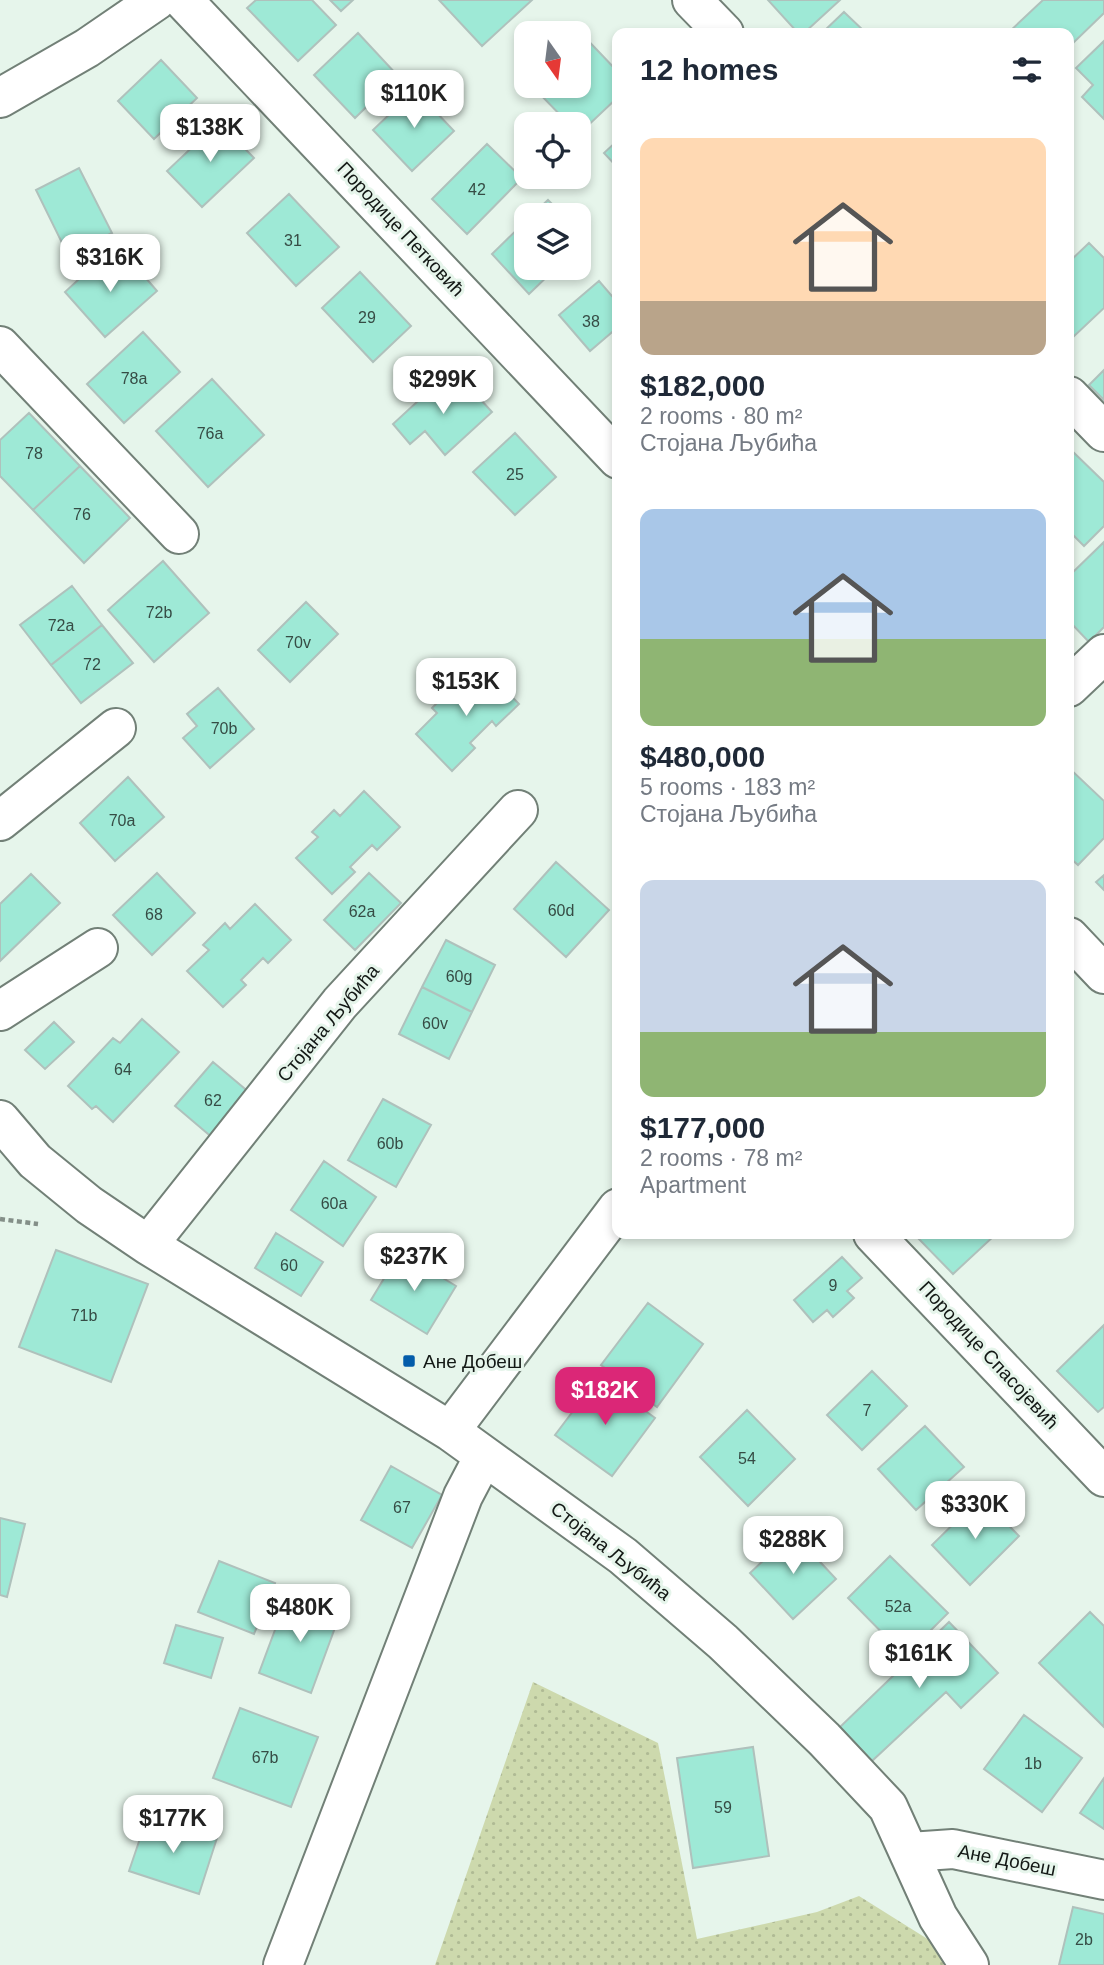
<!DOCTYPE html>
<meta charset="utf-8">
<style>
body{margin:0;font-family:Helvetica,sans-serif;background:#f6f6f7;color:#1f2937;height:100vh;display:flex;flex-direction:column;font-size:26px;white-space:nowrap}
*{box-sizing:border-box;margin:0}
p{font-size:23px;color:#747a83}
.icon{flex:none;width:38px;height:38px;fill:none;stroke:currentColor;stroke-width:2;stroke-linecap:round;stroke-linejoin:round}
.map{position:relative;flex:1;overflow:hidden}
.drawer{position:absolute;left:612px;top:28px;width:462px;height:1211px;display:flex;flex-direction:column;background:#fff;border-radius:14px;box-shadow:0 4px 10px #0003}
.drawer>*{flex:none}
.needle{width:46px;rotate:166deg}
.tools{position:absolute;left:514px;top:21px;display:grid;gap:14px}
.tools a{display:grid;place-items:center;width:77px;height:77px;border-radius:14px;background:#fff;box-shadow:0 4px 10px #0003;font-size:35px}
.price{position:absolute;translate:-50% -60px;padding:0 16px;border-radius:14px;background:#fff;color:#222;font-size:23px;line-height:46px;filter:drop-shadow(0 2px 4px #0008)}
.price::after{content:'';position:absolute;left:50%;top:42px;width:21px;height:16px;margin-left:-10px;background:inherit;clip-path:polygon(0 0,100% 0,50% 100%)}
.price.selected{background:#db2777;color:#fff}
ul{padding:0;list-style:none}
li{display:grid;align-content:center;gap:14px;height:371px;padding:0 28px}
li span{display:grid;place-items:center;height:217px;border-radius:14px;color:#555}
li>.icon{margin-inline-start:auto}
span .icon{width:126px;height:126px;fill:#fffc;stroke-width:1}
li b{font-size:30px}
h2{display:flex;justify-content:space-between;align-items:center;height:84px;padding:0 28px;font-size:30px}
.map>svg:first-child{display:block}
</style>
<div class="map">
<svg width="1104" height="1965" viewBox="0 0 1104 1965">
<defs>
<pattern id="green-dots" width="8" height="8" patternUnits="userSpaceOnUse" patternTransform="scale(1.75)"><rect width="8" height="8" fill="#cdd9ad"/><path d="M2 2h.1M6 6h.1" fill="none" stroke="#afba94" stroke-width="1.8" stroke-linecap="round"/></pattern>
</defs>
<rect width="100%" height="100%" fill="#e6f5eb"/>
<path fill="url(#green-dots)" d="M533 1682 658 1743 697 1939 817 1912 859 1896 969 1965H435Z"/>
<path fill="#9ee9d6" stroke="#afc1bc" stroke-width="2" d="M256 0H312L336 25 298 61 247 8Z
M330 0H353L341 11Z
M439 0H532L482 46Z
M768 0H840L804 33H798Z
M1043 0H1104V13L1069 47V33H1008Z
M844 12 866 33H822Z
M579 31 618 72V97L579 134V124H569L532 86H579V33H576Z
M358 33 398 76 355 118 314 75Z
M1104 41V119L1082 97 1093 85 1076 68Z
M161 60 197 98 154 139 118 101Z
M415 90 454 131 412 171 373 130Z
M219 122 254 158 202 207 167 171Z
M618 140V168L604 153Z
M487 144 522 178 467 234 432 199Z
M79 168 112 233 68 255 36 190Z
M289 194 339 247 296 286 247 233Z
M548 200 563 215H532Z
M527 220V268H556L529 294 492 254Z
M579 232 586 239 579 246Z
M1089 243 1104 258V308L1071 339 1069 262Z
M105 255 120 271 131 261 157 291 105 337 65 292Z
M360 272 411 326 373 362 322 308Z
M599 281 618 303V327L590 351 559 315Z
M143 332 180 372 124 423 87 384Z
M1104 370V400L1089 385Z
M443 378 459 396 469 387 492 412 445 455 425 431 410 444 393 424Z
M212 379 264 435 208 487 156 431Z
M29 413 80 466 33 510 0 476V440Z
M515 433 556 477 515 515 473 472Z
M1069 448 1104 482V526L1084 546 1069 531Z
M80 466 130 518 84 563 33 510Z
M1104 542V627L1089 642 1069 621V576Z
M163 561 209 613 154 662 108 610Z
M72 586 102 625 51 665 20 625Z
M306 602 338 634 290 682 258 650Z
M102 625 133 663 81 703 51 665Z
M484 668 519 704 496 726 492 721 470 743 475 748 452 771 416 734 437 713 432 708 454 686 459 692Z
M218 688 254 729 210 768 183 738 197 726 187 714Z
M1069 768 1104 801V838L1078 865 1069 857Z
M128 777 164 817 115 861 80 823Z
M364 791 400 827 377 850 372 845 350 867 355 872 332 894 296 858 318 837 312 832 334 810 340 816Z
M556 862 609 910 566 957 514 909Z
M157 873 195 913 152 955 113 915Z
M369 873 401 903 355 950 324 920Z
M31 874 60 903 0 961V904Z
M1104 875V890L1096 882Z
M255 904 291 940 268 963 263 958 241 980 246 985 223 1007 187 971 209 950 203 945 225 923 230 929Z
M446 940 495 965 472 1012 422 987Z
M422 987 472 1012 449 1059 399 1034Z
M142 1019 179 1052 113 1122 96 1106 92 1109 68 1086 113 1038 120 1043Z
M54 1022 74 1042 45 1069 25 1050Z
M213 1062 251 1094 214 1139 175 1106Z
M383 1099 431 1125 396 1187 348 1160Z
M324 1161 376 1197 343 1246 291 1210Z
M276 1233 323 1262 301 1296 255 1268Z
M914 1234H996L953 1274Z
M56 1250 148 1284 111 1382 19 1347Z
M400 1252 456 1286 427 1334 371 1300Z
M842 1257 862 1278 847 1291 854 1298 833 1317 827 1310 813 1322 794 1300Z
M648 1303 703 1344 657 1407 601 1365Z
M1104 1325V1407L1098 1412 1057 1371Z
M872 1371 907 1406 862 1450 827 1415Z
M599 1377 655 1418 612 1476 555 1435Z
M747 1410 795 1459 748 1506 700 1457Z
M925 1426 964 1467 916 1510 878 1469Z
M391 1466 442 1495 412 1548 361 1520Z
M981 1497 1019 1536 970 1585 932 1545Z
M0 1518 25 1524 7 1597 0 1595Z
M793 1533 836 1579 793 1619 750 1573Z
M890 1556 948 1613 905 1656 848 1598Z
M219 1561 275 1583 254 1634 198 1612Z
M288 1595 340 1614 311 1693 259 1673Z
M1090 1612 1104 1626V1727L1039 1663Z
M949 1622 998 1673 961 1708 946 1692 872 1761 840 1727Z
M176 1625 223 1638 211 1678 164 1663Z
M240 1708 318 1737 291 1807 213 1778Z
M1024 1715 1082 1758 1042 1812 984 1769Z
M753 1747 769 1856 693 1868 677 1758Z
M1104 1778V1829L1080 1813Z
M148 1815 217 1838 199 1894 129 1871Z
M1073 1907 1104 1914V1965H1059Z"/>
<g fill="none" stroke-linecap="round" stroke-linejoin="round">
<g stroke="#728077" stroke-width="42">
<path id="minor" d="M183 0 618 459
M692 0 724 33
M0 98 87 48 157 0
M0 346 179 534
M1069 396 1104 432
M1069 687 1104 654
M0 821 116 728
M1069 937 1104 974
M0 1011 98 948
M0 1120 35 1161 89 1205 148 1245 450 1431 623 1556 723 1642 824 1739 888 1807 938 1917 969 1965
M873 1234 1104 1477
M148 1245 340 1003 518 810
M450 1431 618 1208
M910 1852 953 1849 1104 1880
M283 1965 463 1496 484 1456"/>
</g>
<path stroke="#848f88" stroke-width="4.5" stroke-dasharray="5 3.5" stroke-linecap="butt" d="M0 1219 38 1224"/>
<use href="#minor" stroke="#fff" stroke-width="38"/>
</g>
<rect fill="#035caa" stroke="#e6f5eb" stroke-width="2.5" x="402" y="1354" width="14" height="14" rx="3.5"/>
<g text-anchor="middle" dominant-baseline="central" stroke-width="6" stroke-linejoin="round" paint-order="stroke">
<g font-size="16" fill="#364c45">
<text x="477" y="189">42</text>
<text x="293" y="240">31</text>
<text x="367" y="317">29</text>
<text x="591" y="321">38</text>
<text x="134" y="378">78a</text>
<text x="210" y="433">76a</text>
<text x="34" y="453">78</text>
<text x="515" y="474">25</text>
<text x="82" y="514">76</text>
<text x="159" y="612">72b</text>
<text x="61" y="625">72a</text>
<text x="298" y="642">70v</text>
<text x="92" y="664">72</text>
<text x="224" y="728">70b</text>
<text x="122" y="820">70a</text>
<text x="561" y="910">60d</text>
<text x="362" y="911">62a</text>
<text x="154" y="914">68</text>
<text x="459" y="976">60g</text>
<text x="435" y="1023">60v</text>
<text x="123" y="1069">64</text>
<text x="213" y="1100">62</text>
<text x="390" y="1143">60b</text>
<text x="334" y="1203">60a</text>
<text x="289" y="1265">60</text>
<text x="833" y="1285">9</text>
<text x="84" y="1315">71b</text>
<text x="867" y="1410">7</text>
<text x="747" y="1458">54</text>
<text x="402" y="1507">67</text>
<text x="898" y="1606">52a</text>
<text x="265" y="1757">67b</text>
<text x="1033" y="1763">1b</text>
<text x="723" y="1807">59</text>
<text x="1084" y="1939">2b</text>
</g>
<g font-size="19" fill="#131815" stroke="#e6f5eb">
<text transform="translate(401 229) rotate(47)">Породице Петковић</text>
<text transform="translate(328 1023) rotate(-50)">Стојана Љубића</text>
<text transform="translate(989 1355) rotate(47)">Породице Спасојевић</text>
<text transform="translate(611 1551) rotate(38)">Стојана Љубића</text>
<text transform="translate(1007 1860) rotate(11)">Ане Добеш</text>
</g>
<g font-size="19" fill="#131815" stroke="#e6f5eb" text-anchor="start">
<text x="423" y="1361">Ане Добеш</text>
</g>
</g>
</svg>
<div class="tools">
<a><svg class="needle" viewBox="-14 -14 28 28"><path d="M0-13l5 13h-10z" fill="#e53935"/><path d="M0 13l5-13h-10z" fill="#747a83"/></svg></a>
<a><svg class="icon" aria-label="locate" viewBox="0 0 24 24"><circle cx="12" cy="12" r="6"/><path d="M12 2v4M12 18v4M2 12h4M18 12h4"/></svg></a>
<a><svg class="icon" aria-label="layers" viewBox="0 0 24 24"><path d="M12 4l9 5-9 5-9-5zM3 14l9 5 9-5"/></svg></a>
</div>
<b class="price" style="left:414px;top:130px">$110K</b>
<b class="price" style="left:210px;top:164px">$138K</b>
<b class="price" style="left:110px;top:294px">$316K</b>
<b class="price" style="left:443px;top:416px">$299K</b>
<b class="price" style="left:466px;top:718px">$153K</b>
<b class="price" style="left:414px;top:1293px">$237K</b>
<b class="price selected" style="left:605px;top:1427px">$182K</b>
<b class="price" style="left:975px;top:1541px">$330K</b>
<b class="price" style="left:793px;top:1576px">$288K</b>
<b class="price" style="left:300px;top:1644px">$480K</b>
<b class="price" style="left:919px;top:1690px">$161K</b>
<b class="price" style="left:173px;top:1855px">$177K</b>
<section class="drawer">
<h2>12 homes<svg class="icon" aria-label="filters" viewBox="0 0 24 24"><path d="M4 7h16M4 17h16"/><circle cx="9" cy="7" r="2"/><circle cx="15" cy="17" r="2"/></svg></h2>
<ul>
<li><span style="background:linear-gradient(#ffd9b3 75%,#b9a48a 0)"><svg class="icon" aria-label="home" viewBox="0 0 24 24"><path d="M3 11l9-7 9 7M6 9v11h12V9"/></svg></span><div><b>$182,000</b><p>2 rooms · 80 m²</p><p>Стојана Љубића</p></div></li>
<li><span style="background:linear-gradient(#a9c7e8 60%,#8fb573 0)"><svg class="icon" aria-label="home" viewBox="0 0 24 24"><path d="M3 11l9-7 9 7M6 9v11h12V9"/></svg></span><div><b>$480,000</b><p>5 rooms · 183 m²</p><p>Стојана Љубића</p></div></li>
<li><span style="background:linear-gradient(#c9d6e8 70%,#8fb573 0)"><svg class="icon" aria-label="home" viewBox="0 0 24 24"><path d="M3 11l9-7 9 7M6 9v11h12V9"/></svg></span><div><b>$177,000</b><p>2 rooms · 78 m²</p><p>Apartment</p></div></li>
</ul>
</section>
</div>
